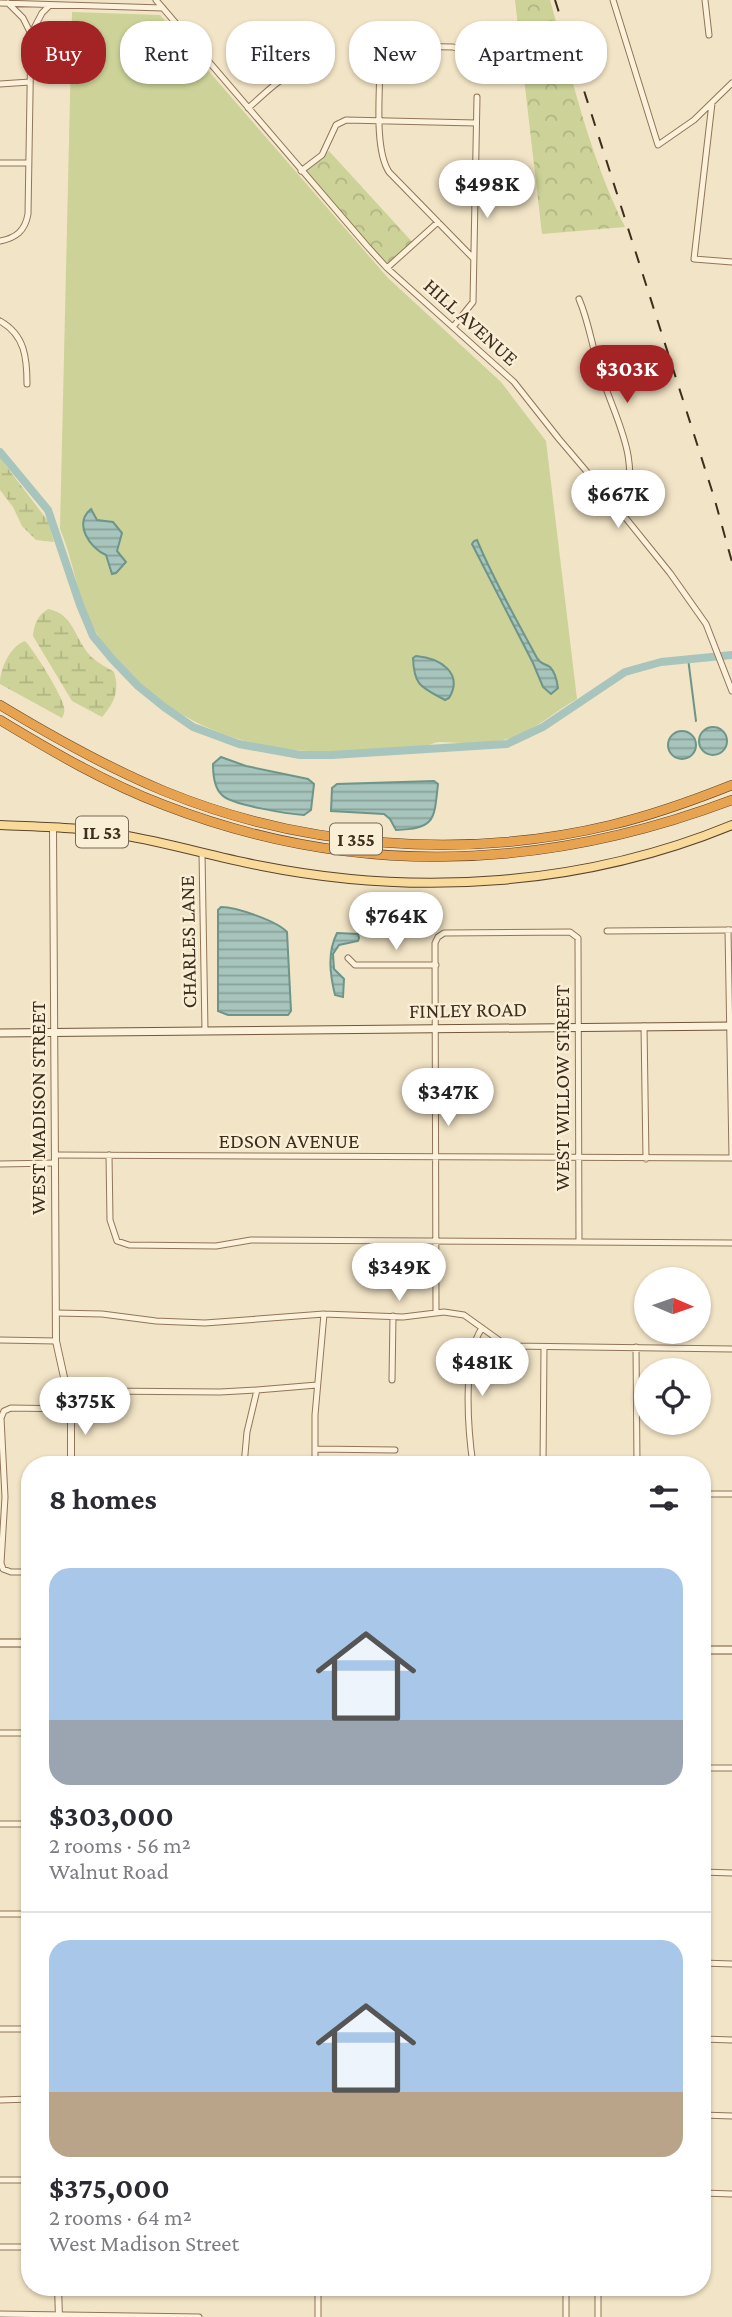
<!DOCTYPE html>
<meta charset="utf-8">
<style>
body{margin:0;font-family:"Crimson Pro",serif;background:#f7f7f7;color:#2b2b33;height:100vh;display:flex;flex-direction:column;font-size:26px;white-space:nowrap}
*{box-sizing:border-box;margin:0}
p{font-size:23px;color:#7c7c81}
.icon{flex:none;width:38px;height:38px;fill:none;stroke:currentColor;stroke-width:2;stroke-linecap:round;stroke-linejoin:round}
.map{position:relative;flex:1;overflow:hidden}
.sheet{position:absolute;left:21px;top:1456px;width:690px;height:840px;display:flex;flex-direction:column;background:#fff;border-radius:28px;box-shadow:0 2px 5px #0004}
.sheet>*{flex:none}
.hud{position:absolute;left:21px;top:21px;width:691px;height:63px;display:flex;gap:14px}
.needle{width:46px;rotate:92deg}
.fabs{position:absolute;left:634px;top:1267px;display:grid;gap:14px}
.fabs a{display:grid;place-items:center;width:77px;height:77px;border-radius:50%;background:#fff;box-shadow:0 2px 5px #0004;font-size:35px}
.price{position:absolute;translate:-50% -60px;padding:0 16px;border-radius:24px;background:#fff;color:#222;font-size:23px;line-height:46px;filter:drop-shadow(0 2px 4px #0008)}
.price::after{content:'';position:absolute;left:50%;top:42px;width:21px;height:16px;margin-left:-10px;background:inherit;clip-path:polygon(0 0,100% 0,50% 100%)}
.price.on{background:#a42426;color:#fff}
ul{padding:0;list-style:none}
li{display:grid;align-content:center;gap:14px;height:371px;padding:0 28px}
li+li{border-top:2px solid #e1e1e2}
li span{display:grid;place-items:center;height:217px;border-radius:21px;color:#555}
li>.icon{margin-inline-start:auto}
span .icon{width:126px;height:126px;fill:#fffc;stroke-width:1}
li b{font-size:30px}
h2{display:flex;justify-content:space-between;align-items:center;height:84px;padding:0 28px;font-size:30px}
.chip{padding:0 24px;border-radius:28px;background:#fff;box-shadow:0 2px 5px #0004;font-size:24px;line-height:63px}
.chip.on{background:#a42426;color:#fff}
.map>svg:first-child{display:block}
</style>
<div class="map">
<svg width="732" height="2317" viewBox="0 0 732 2317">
<defs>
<pattern id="forest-crowns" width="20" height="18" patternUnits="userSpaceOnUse" patternTransform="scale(1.75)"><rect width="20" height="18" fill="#ccd298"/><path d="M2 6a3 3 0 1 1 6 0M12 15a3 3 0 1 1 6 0" fill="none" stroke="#b0b583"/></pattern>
<pattern id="wetland-marsh" width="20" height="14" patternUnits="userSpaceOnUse" patternTransform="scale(1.75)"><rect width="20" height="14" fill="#ccd298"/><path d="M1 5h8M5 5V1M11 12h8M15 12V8" fill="none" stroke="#b0b583"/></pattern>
<pattern id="water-rules" width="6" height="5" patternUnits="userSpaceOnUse" patternTransform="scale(1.75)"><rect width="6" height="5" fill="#a7c5bc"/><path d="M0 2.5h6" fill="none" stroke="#89a098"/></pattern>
</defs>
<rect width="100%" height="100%" fill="#f2e4c6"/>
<path fill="#ccd298" d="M72 12 160 15 388 278 501 382 546 441 577 699C555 711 538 728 514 737 492 745 463 743 440 742 433 742 427 747 420 748 395 750 370 750 345 751 249 756 161 722 103 643 78 609 76 566 60 529Z"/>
<path fill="url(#forest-crowns)" d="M515 0H550C572 77 589 155 625 227L542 234Z
M329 151 415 245 392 268 360 236 304 171Z"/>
<path fill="url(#wetland-marsh)" d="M0 458 48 521 54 542 36 540 22 526 13 507 0 490Z
M48 609C76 614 74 643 95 660 100 664 108 668 114 672 120 691 114 703 102 717L72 701 33 636C34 624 38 615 48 609Z
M25 641C34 650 62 695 64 707 65 713 64 713 62 718L0 684C0 669 10 646 25 641Z"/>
<path fill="url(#water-rules)" stroke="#6d958a" stroke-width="2" d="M91 509 97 520 113 522 122 533 117 551 126 562 116 573 112 574 106 555C90 548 73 524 91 509Z
M477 540C494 581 516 619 537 658 541 665 544 663 550 667 555 672 557 681 558 688L551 694 543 687 533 663 472 544 474 541Z
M416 656C440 658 464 673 449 698L445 700C421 687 414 686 413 658Z
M699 741a14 14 0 1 1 28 0a14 14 0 1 1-28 0Z
M668 745a14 14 0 1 1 28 0a14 14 0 1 1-28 0Z
M221 757 246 766 308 779 314 784 311 810 304 815C289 814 231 805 222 795 214 788 213 774 213 764Z
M434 781 438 784C434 819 436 829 396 830L390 819 384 814 331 811 332 788 337 784Z
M221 907C236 907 277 921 287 932L291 1011 288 1015H228L218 1011V910Z
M337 933 358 934 359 938 358 941 339 945 333 954 334 969 344 979 343 997 335 995C330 974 327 953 337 933Z"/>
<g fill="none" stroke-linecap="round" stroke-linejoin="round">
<path stroke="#6d958a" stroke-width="2" d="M688 658 696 721"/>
<path stroke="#a7c5bc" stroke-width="8" d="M0 452 48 510 80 605 93 636 112 659 138 686 164 707 193 727 239 744 300 755H332L507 744 543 727 625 672 661 662 732 655"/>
<g stroke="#907559" stroke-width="7">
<path id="minor" d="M156 0 367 246 387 268 514 382 559 439 616 506 670 573 706 624 732 691
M613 0 658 145 694 120 732 83
M705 0 709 35
M0 3 163 8
M31 34 42 13 50 5
M463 50 453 47 400 46C389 47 385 52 380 62 380 92 374 149 389 172L473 258
M0 84 30 82
M712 103 694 259 732 262
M248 108C269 91 289 64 319 71
M0 163H28
M301 171 322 155 336 125 346 120 476 123
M0 241C16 238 25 231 28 214L31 34 23 18 8 3
M387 268 438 222
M579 299C589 322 592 347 600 371 617 425 641 455 624 515
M0 321C25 335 27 358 27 384
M453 327 473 302 477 97
M202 853 205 1031
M728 930 732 1157
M607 931 732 930
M348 958 355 965H436
M644 1026 646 1159
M55 1155 732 1158
M109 1155 110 1220 117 1241 129 1245 216 1246 251 1240 732 1243
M0 1164 55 1163
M436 1312 435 943 438 937 444 933 570 932 578 938 579 1242
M56 1313 102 1314 156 1321 205 1323 324 1314 403 1317 444 1312 464 1315 503 1343 512 1346 732 1349
M0 1340 56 1341
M636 1347 637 1465
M392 1380 393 1316
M67 1387 101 1391 220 1392 257 1390
M315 1449 395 1450
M244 1465 247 1432 257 1390 317 1385
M315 1465V1415L324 1314
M473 1465C468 1430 462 1357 482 1328
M543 1465 544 1347
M702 1494H732
M30 1572H11L3 1569 1 1563 5 1497 1 1418 4 1411 11 1408 71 1409
M0 1733H30
M702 1768H732
M0 1824H30
M702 1872 732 1873
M0 1914H30
M702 1963 732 1964
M0 2029H30
M702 2039 732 2040
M0 2100 30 2099
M702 2115 732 2116
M0 2180H30
M702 2193 732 2194
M0 2247H30
M598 2287V2317
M0 2314 199 2317
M318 2317V2287
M566 2317V2287"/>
</g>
<g stroke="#907559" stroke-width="8">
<path id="tertiary" d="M53 827 56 1341 71 1409V1465
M58 2287 59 2317"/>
</g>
<g stroke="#72563c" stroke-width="9">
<path id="secondary" d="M0 1033 732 1026
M0 1643H30
M702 1650H732"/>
</g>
<g stroke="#5d432e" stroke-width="10">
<path id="primary" d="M0 825C41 827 82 827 122 835 169 843 215 857 262 866 418 897 584 886 732 825"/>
</g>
<g stroke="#5d432e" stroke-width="10">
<path id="motorway" d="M0 705C53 737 106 767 164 791 302 848 466 860 611 825 653 815 692 801 732 785
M0 720C53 752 106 783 164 805 353 878 544 871 732 800"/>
</g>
<use href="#minor" stroke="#fcf1da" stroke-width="5"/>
<use href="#tertiary" stroke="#fcf1da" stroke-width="6"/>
<use href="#secondary" stroke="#fcf1da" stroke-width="7"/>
<use href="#primary" stroke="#f8da9b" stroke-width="8"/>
<use href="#motorway" stroke="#e7a350" stroke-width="9"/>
<path stroke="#3f2e1e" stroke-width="2" stroke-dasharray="12 12" stroke-linecap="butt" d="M555 0 714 497 732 562"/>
</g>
<g text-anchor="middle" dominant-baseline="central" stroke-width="5" stroke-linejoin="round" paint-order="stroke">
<g fill="#f9eed6" stroke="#776855" stroke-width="2">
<rect x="76" y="816.5" width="52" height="31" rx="5"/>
<rect x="330" y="823.5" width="52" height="31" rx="5"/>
</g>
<g font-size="19" font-weight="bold" fill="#3f2e1e">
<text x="102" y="832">IL 53</text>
<text x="356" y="839">I 355</text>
</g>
<g font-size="21" fill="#3f2e1e" stroke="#f9eed6">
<text transform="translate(471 322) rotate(42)">HILL AVENUE</text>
<text transform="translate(188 942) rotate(-91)">CHARLES LANE</text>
<text transform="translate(468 1010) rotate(-1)">FINLEY ROAD</text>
<text transform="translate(562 1088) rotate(-90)">WEST WILLOW STREET</text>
<text transform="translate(38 1108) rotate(-90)">WEST MADISON STREET</text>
<text x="289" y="1141">EDSON AVENUE</text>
</g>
</g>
</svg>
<div class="fabs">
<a><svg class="needle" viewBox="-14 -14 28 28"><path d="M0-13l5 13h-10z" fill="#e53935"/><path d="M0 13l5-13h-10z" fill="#7c7c81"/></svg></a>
<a><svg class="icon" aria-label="locate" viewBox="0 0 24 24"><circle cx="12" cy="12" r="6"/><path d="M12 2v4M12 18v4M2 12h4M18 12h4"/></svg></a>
</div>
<b class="price" style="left:487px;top:220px">$498K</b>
<b class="price on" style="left:627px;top:405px">$303K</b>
<b class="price" style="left:618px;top:530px">$667K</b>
<b class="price" style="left:396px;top:952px">$764K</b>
<b class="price" style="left:448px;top:1128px">$347K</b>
<b class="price" style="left:399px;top:1303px">$349K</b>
<b class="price" style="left:482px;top:1398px">$481K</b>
<b class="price" style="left:85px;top:1437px">$375K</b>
<div class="hud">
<a class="chip on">Buy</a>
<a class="chip">Rent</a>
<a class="chip">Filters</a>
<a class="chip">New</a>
<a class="chip">Apartment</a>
</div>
<section class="sheet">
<h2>8 homes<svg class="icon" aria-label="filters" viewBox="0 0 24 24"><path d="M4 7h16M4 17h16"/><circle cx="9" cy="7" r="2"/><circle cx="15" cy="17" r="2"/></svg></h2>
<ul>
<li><span style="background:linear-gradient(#a9c7e8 70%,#9aa5b1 0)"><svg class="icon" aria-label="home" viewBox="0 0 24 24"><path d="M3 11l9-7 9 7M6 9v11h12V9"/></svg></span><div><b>$303,000</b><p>2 rooms · 56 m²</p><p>Walnut Road</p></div></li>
<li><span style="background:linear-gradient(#a9c7e8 70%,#b9a48a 0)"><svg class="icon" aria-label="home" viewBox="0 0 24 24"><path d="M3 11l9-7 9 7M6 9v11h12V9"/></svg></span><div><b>$375,000</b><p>2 rooms · 64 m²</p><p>West Madison Street</p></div></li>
</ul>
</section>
</div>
